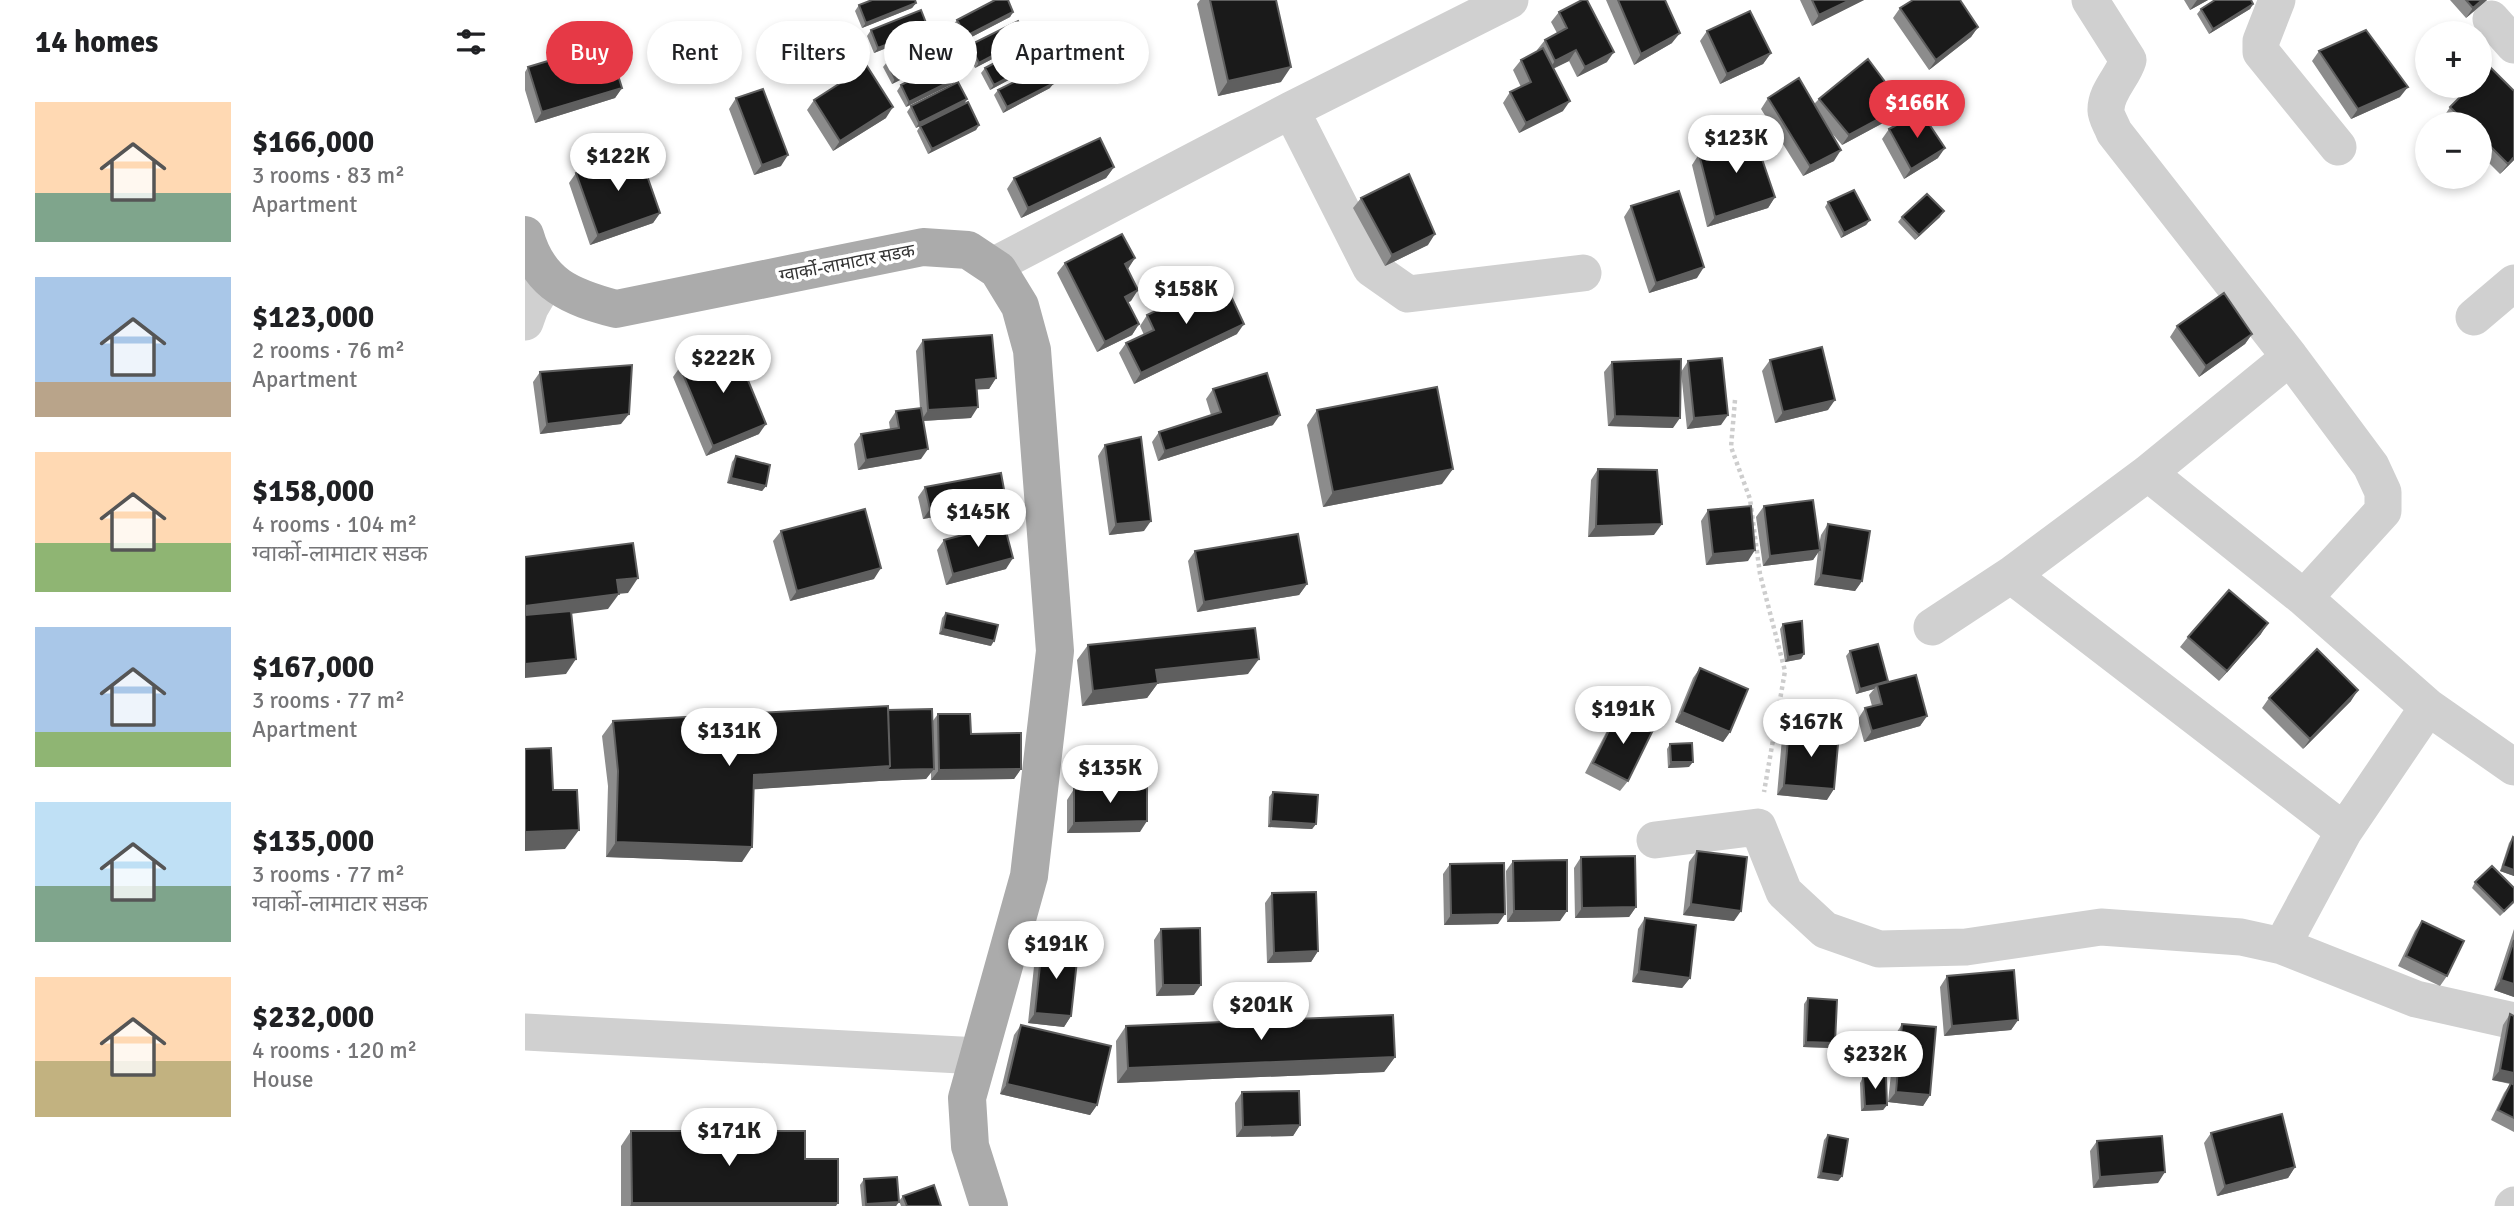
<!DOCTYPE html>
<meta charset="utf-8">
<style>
body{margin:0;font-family:Signika,"Noto Sans Devanagari",sans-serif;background:#f2f2f2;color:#202124;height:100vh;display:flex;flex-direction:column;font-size:26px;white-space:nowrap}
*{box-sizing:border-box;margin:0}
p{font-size:23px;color:#757577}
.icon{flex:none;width:38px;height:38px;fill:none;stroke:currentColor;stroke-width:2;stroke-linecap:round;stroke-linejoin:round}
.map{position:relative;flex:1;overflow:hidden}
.details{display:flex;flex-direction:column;background:#fff;width:525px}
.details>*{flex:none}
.banner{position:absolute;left:21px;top:21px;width:665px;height:63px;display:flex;gap:14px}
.fabs{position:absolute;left:1890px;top:21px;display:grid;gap:14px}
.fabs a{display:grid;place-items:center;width:77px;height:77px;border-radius:50%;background:#fff;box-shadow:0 4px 10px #0003;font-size:35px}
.price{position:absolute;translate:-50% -60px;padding:0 16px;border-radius:24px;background:#fff;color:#222;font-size:23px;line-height:46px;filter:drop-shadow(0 2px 4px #0008)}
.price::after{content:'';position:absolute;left:50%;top:42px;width:21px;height:16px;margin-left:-10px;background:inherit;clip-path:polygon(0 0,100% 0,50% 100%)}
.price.current{background:#e63946;color:#fff}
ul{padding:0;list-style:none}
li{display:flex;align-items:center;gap:21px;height:175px;padding:0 35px}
li span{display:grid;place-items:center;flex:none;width:196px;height:140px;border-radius:0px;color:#555}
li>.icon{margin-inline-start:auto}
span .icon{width:84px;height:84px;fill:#fffc;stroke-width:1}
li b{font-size:30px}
h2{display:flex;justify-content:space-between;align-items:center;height:84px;padding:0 35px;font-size:30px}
.tag{padding:0 24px;border-radius:32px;background:#fff;box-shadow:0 4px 10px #0003;font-size:24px;line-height:63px}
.tag.current{background:#e63946;color:#fff}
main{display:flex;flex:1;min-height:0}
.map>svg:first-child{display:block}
</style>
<main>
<section class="details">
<h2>14 homes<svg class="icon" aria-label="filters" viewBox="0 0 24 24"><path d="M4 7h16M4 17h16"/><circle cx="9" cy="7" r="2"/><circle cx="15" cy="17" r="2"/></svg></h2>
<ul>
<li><span style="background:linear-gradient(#ffd9b3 65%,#7fa58c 0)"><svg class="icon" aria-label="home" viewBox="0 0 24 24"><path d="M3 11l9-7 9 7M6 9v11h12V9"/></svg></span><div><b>$166,000</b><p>3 rooms · 83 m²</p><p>Apartment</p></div></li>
<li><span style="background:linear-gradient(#a9c7e8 75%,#b9a48a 0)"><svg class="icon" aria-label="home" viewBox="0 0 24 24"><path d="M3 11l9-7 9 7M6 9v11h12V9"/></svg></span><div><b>$123,000</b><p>2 rooms · 76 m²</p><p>Apartment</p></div></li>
<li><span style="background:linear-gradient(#ffd9b3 65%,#8fb573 0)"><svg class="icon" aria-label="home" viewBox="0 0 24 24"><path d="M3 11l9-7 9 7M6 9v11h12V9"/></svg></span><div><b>$158,000</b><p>4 rooms · 104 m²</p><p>ग्वार्को-लामाटार सडक</p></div></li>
<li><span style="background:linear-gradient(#a9c7e8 75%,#8fb573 0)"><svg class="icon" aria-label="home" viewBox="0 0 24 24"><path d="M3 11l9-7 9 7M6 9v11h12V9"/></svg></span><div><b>$167,000</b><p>3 rooms · 77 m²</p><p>Apartment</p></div></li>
<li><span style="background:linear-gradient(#bfe0f5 60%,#7fa58c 0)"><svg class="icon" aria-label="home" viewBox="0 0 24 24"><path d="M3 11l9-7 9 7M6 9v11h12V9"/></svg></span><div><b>$135,000</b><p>3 rooms · 77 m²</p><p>ग्वार्को-लामाटार सडक</p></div></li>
<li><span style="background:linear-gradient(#ffd9b3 60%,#c2b280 0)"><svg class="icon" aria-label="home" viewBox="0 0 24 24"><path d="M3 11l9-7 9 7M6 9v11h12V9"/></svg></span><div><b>$232,000</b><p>4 rooms · 120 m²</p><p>House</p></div></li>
</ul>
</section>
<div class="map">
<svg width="1989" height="1206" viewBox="0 0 1989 1206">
<rect width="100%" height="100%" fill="#fff"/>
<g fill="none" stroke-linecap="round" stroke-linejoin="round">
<path stroke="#cdcdcd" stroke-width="4.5" stroke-dasharray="3.5 3.5" stroke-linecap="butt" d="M1210 400 1206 447 1225 499 1235 574 1260 671 1239 792"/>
<path stroke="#d0d0d0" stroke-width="37" d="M1565 0 1603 60C1598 77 1580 92 1581 111 1581 117 1587 126 1589 132L1765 357 1846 466 1858 492V511L1779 598
M1752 0 1736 41V52L1813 147
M1966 19 1989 45
M766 110 846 268 883 294 1058 273
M468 266 766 110 985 0
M1949 317 1989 283
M0 322 5 308 22 279
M1623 473 1779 598 1903 707 1989 767
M1486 575 1819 831
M1407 627 1486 575 1623 473 1765 357
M1130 840 1233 827 1259 892 1300 930 1354 949 1441 947 1576 927 1716 937 1757 946 1891 999 1989 1021
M1757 946 1819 831 1903 707
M0 1032 454 1056
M1988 1206 1989 1205"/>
<path stroke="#ababab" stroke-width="38" d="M0 235C14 285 46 297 91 309L398 247 443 250 473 270 495 306 507 350 530 651 504 876 442 1098 445 1146 464 1206"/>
</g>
<path fill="#8c8c8c" d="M675 0H751L756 82 693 96 672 4Z
M1081 0H1140L1147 43 1109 65Z
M1275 0H1339L1287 26Z
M1659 0H1683L1665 10Z
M1925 0H1962L1941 18Z
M391 3 387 8 337 28 330 11 334 5Z
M1728 4 1725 9 1684 34 1672 14 1676 9Z
M1375 8 1453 27 1446 37 1404 70 1368 18Z
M488 12 485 17 437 42 428 25 432 20Z
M1034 12 1082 62 1052 77 1044 61 1028 69 1038 111 994 133 978 103 985 92 996 87 988 70 996 60 1013 51 1012 50 1020 40 1032 33 1026 22Z
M346 30 399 33 349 53 342 36Z
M1182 31 1246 53 1238 64 1195 84 1175 41Z
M501 38 498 43 450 68 441 51 445 45Z
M1794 51 1875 97 1826 119 1787 61Z
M418 54 415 60 367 84 358 67 362 62Z
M516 60 512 65 465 90 456 73 460 68Z
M3 67 97 88 90 98 10 123 0 90V72Z
M1965 67 1989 91V160L1975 174 1955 154V124H1925L1918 118 1925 107 1946 86H1955V77Z
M429 83 381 107 372 91 376 85Z
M525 88 478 113 469 95 473 90Z
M211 98 256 166 229 175 204 109Z
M1243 98 1289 104 1294 99 1378 106 1371 116 1317 145 1305 131 1309 161 1278 176 1236 109Z
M442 99 439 104 454 125 451 130 403 154 392 131 395 126 391 128 382 112 386 106Z
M289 100 361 118 308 151 282 110Z
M1364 129 1413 158 1379 179 1357 139Z
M1174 154 1250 197 1243 208 1182 227 1167 165Z
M589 167 581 178 496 218 482 189 489 178Z
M51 173 135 213 128 223 65 245 44 183Z
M836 198 903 245 860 266 828 208Z
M1303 202 1345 220 1341 225 1316 238 1300 207Z
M1106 206 1172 278 1124 293 1099 217Z
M1377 217H1415L1390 240 1373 222Z
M610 258 602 269 606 301 603 302 614 324 607 335 572 352 532 273 540 263Z
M622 315 712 334 609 384 594 353 601 343 619 335 615 326Z
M1652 326 1727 334 1720 344 1674 377 1645 337Z
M398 340 471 378 464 389H451L446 418 398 421 396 459 333 470 329 444 336 434 365 429 364 422 371 411 395 408 391 351Z
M1245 360 1303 410 1250 423 1237 371Z
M1163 361 1196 425 1162 429 1156 372Z
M1087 362 1148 428 1083 426 1079 372Z
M155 367 234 434 181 456 148 377Z
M15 372 96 424 15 434 8 382Z
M688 389 748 425 633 461 627 442 634 432 686 415 681 399Z
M792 410 917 484 798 507 782 425Z
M580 445 619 531 584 535 573 456Z
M211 456 241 486 237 491 202 483 207 462Z
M1073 469 1129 535 1063 537 1066 480Z
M400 487 473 505 398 519 393 497Z
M1239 506 1294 545 1296 535 1303 524 1337 581 1330 591 1289 585 1293 552 1288 560 1238 566 1231 517Z
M1183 510 1223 561 1181 565 1176 521Z
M256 531 349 579 265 601 248 541Z
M419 540 481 569 421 585 412 550Z
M670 551 782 584 774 595 672 612 663 561Z
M421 613 466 646 414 634 417 618Z
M1258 624 1279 654 1276 659 1260 662 1255 629Z
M1736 634 1694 681 1655 647 1663 637Z
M563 645 723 674 633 683 622 698 557 706 552 660Z
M1325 651 1402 716 1395 726 1339 742 1333 719 1340 708 1347 706 1344 695 1349 689 1331 694 1321 656Z
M1175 668 1205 732 1198 742 1150 722 1168 678Z
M1744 698 1826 701 1778 749 1737 708Z
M363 710 407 722 413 714 446 734 496 769 489 779 406 780V772L401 779 354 781 229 789 217 862 81 857 83 786 77 736 88 721Z
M1094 710 1103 781 1095 791 1060 773 1087 721Z
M1264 728 1302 800 1252 795 1257 738Z
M1145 744 1164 767 1143 768 1142 749Z
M549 789 615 832 542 833V800Z
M748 792 791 824 787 829 743 827 744 797Z
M1988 837 1989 838V876L1975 871 1984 843Z
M1172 851 1209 921 1158 915 1164 862Z
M1056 857 1111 907 1104 917 1050 918 1049 868Z
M988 861 1035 921 982 922 981 871Z
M925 864 973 924 919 925 918 874Z
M1950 882 1989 903 1975 916 1947 888Z
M747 893 793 951 786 962 742 963 740 903Z
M1120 918 1165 978 1157 988 1107 982 1113 929Z
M1897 921 1922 976 1915 986 1873 966 1890 931Z
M636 929 669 995 631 996 629 940Z
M1989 929V997L1969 990Z
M517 946 546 1016 539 1027 503 1023 510 957Z
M1422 976 1493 1020 1486 1030 1419 1036 1415 987Z
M1283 998 1306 1048 1278 1047 1279 1004Z
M1985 1014 1989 1085V1132L1966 1120 1979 1093 1985 1084 1967 1080 1978 1025Z
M1377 1024 1405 1095 1398 1106 1363 1102 1370 1035Z
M496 1025 572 1105 565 1115 475 1094 489 1035Z
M601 1026 870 1057 859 1072 592 1083 591 1041Z
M1338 1077 1362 1105 1358 1110 1336 1111 1335 1083Z
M717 1092 775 1125 768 1136 711 1137 710 1103Z
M106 1131 280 1159 311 1206H96V1146Z
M1686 1133 1770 1167 1763 1178 1692 1196 1679 1143Z
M1303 1135 1317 1176 1313 1181 1292 1178 1299 1140Z
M1572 1141 1633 1183 1568 1188 1565 1151Z
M339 1179 374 1201 378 1196 416 1206H376L374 1201 371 1206H337L335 1185Z"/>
<path fill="#5f5f5f" d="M1325 0H1339L1287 26 1294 15Z
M1672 0H1683L1665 10Z
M1957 0H1962L1941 18 1948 8Z
M391 3 387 8 337 28 341 23Z
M1728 4 1725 9 1684 34 1688 29Z
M488 12 485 17 437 42 441 36Z
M1453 27 1446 37 1404 70 1411 60Z
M403 28 399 33 349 53 353 48Z
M1155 33 1147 43 1109 65 1116 54Z
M501 38 498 43 450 68 454 63Z
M1051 50 1044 61 1023 71 1030 61Z
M1089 52 1082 62 1052 77 1060 67Z
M1246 53 1238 64 1195 84 1202 74Z
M418 54 415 60 367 84 370 79Z
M516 60 512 65 465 90 469 85Z
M766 67 756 82 693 96 703 81Z
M432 78 429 83 381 107 384 102Z
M529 83 525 88 478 113 482 107Z
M1883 87 1875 97 1826 119 1833 109Z
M97 88 90 98 10 123 17 112Z
M442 99 439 104 391 128 394 123Z
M1045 101 1038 111 994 133 1001 123Z
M1378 106 1371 116 1317 145 1324 135Z
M368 107 361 118 308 151 315 141Z
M454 125 451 130 403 154 407 149Z
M1420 148 1413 158 1379 179 1386 169Z
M1316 150 1309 161 1278 176 1285 166Z
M263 155 256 166 229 175 237 165Z
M1989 157V160L1975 174 1983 164Z
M589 167 581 178 496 218 503 208Z
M1250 197 1243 208 1182 227 1190 217Z
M1419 211 1415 217 1390 240 1394 235Z
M135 213 128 223 65 245 73 235Z
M1345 220 1341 225 1316 238 1319 233Z
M910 234 903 245 860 266 867 255Z
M610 258 603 269 592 274 600 264Z
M1179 267 1172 278 1124 293 1131 283Z
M613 290 606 301 593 307 600 297Z
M614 324 607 335 572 352 580 342Z
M719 324 712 334 609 384 616 373Z
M1727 334 1720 344 1674 377 1681 366Z
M471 378 464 389 443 390 451 380Z
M1310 400 1303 410 1250 423 1258 412Z
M453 407 446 418 396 421 403 410Z
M104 414 96 424 15 434 22 424Z
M755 415 748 425 633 461 640 451Z
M1203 415 1196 425 1162 429 1169 418Z
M1090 416 1155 418 1148 428 1083 426Z
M241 424 234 434 181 456 188 446Z
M403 449 396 459 333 470 341 460Z
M928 469 917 484 798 507 808 492Z
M206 478 241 486 237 491 202 483Z
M480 495 473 505 398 519 405 509Z
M626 521 619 531 584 535 591 524Z
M1137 524 1129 535 1063 537 1071 526Z
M1230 550 1223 561 1181 565 1188 554Z
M1295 550 1288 560 1238 566 1245 556Z
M488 558 481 569 421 585 428 574Z
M356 568 349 579 265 601 272 591Z
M1296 575 1337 581 1330 591 1289 585Z
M113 578 103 593 82 595 92 580Z
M782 584 774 595 672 612 679 602Z
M94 594 83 609 0 620V606Z
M1743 623 1736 634 1694 681 1702 671Z
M418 629 469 641 466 646 414 634Z
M1279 654 1276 659 1260 662 1263 657Z
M51 659 41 674 0 678V664Z
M734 659 723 674 621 685 631 670Z
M1363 681 1352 685 1349 689 1331 694 1335 689Z
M633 683 622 698 557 706 568 691Z
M1833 690 1826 701 1778 749 1785 739Z
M1157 712 1205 732 1198 742 1150 722Z
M1402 716 1395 726 1339 742 1347 731Z
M1146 762H1168L1164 767 1143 768Z
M365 766 409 769 401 779 354 781 219 790 229 775Z
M496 769 489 779 406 780 414 770Z
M1259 785 1309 789 1302 800 1252 795Z
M622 821 615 832 542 833 549 823Z
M746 821 791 824 787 829 743 827Z
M54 830 40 849 0 851V832Z
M91 842 227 847 217 862 81 857Z
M1978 866 1989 870V876L1975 871Z
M1166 904 1216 911 1209 921 1158 915Z
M1111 907 1104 917 1050 918 1057 908Z
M989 911H1042L1035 921 982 922Z
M980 914 973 924 919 925 926 915Z
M793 951 786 962 742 963 749 953Z
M1114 971 1165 978 1157 988 1107 982Z
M1976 980 1989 984V997L1969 990Z
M638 985H676L669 995 631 996Z
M510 1013 546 1016 539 1027 503 1023Z
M1493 1020 1486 1030 1419 1036 1427 1026Z
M1281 1042 1310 1043 1306 1048 1278 1047Z
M870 1057 859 1072 592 1083 603 1068Z
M1975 1070 1989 1073V1084L1967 1080Z
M482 1084 572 1105 565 1115 475 1094Z
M1371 1092 1405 1095 1398 1106 1363 1102Z
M1362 1105 1358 1110 1336 1111 1340 1106Z
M775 1125 768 1136 711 1137 718 1127Z
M1770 1167 1763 1178 1692 1196 1700 1186Z
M1640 1172 1633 1183 1568 1188 1575 1177Z
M1296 1173 1317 1176 1313 1181 1292 1178Z
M374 1202 371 1206H340L341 1204Z
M107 1203H313L311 1206H105Z"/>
<path fill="#1a1a1a" stroke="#5f5f5f" stroke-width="2" d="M347 0H390L391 3 341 23 334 5Z
M470 0H483L488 12 441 36 432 20Z
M685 0H751L766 67 703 81Z
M1057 0H1062L1089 52 1060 67 1051 50 1030 61 1020 40 1042 28 1034 12Z
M1093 0H1140L1155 33 1116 54Z
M1287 0H1325L1294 15Z
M1388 0H1435L1453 27 1411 60 1375 8Z
M1690 0H1726L1728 4 1688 29 1676 9Z
M1941 0H1957L1948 8Z
M396 10 403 28 353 48 346 30Z
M1225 11 1246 53 1202 74 1182 31Z
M493 21 501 38 454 63 445 45Z
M1841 30 1883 87 1833 109 1794 51Z
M409 37 418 54 370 79 362 62Z
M83 43 97 88 17 112 3 67Z
M508 43 516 60 469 85 460 68Z
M1018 48 1045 101 1001 123 985 92 1006 82 996 60Z
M1343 59 1378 106 1324 135 1294 99Z
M423 60 432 78 384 102 376 85Z
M342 66 368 107 315 141 289 100Z
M521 66 529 83 482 107 473 90Z
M1965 67 1989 91V157L1983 164 1955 136V124H1942L1925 107 1946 86H1955V77Z
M1274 78 1316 150 1285 166 1243 98Z
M433 82 442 99 394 123 386 106Z
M238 89 263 155 237 165 211 98Z
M443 102 454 125 407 149 395 126Z
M1396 112 1420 148 1386 169 1364 129Z
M1227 130 1250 197 1190 217 1174 154Z
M575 138 589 167 503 208 489 178Z
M113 150 135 213 73 235 51 173Z
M884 174 910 234 867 255 836 198Z
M1329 190 1345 220 1319 233 1303 202Z
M1154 191 1179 267 1131 283 1106 206Z
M1402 194 1419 211 1394 235 1377 217Z
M597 234 610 258 600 264 613 290 600 297 614 324 580 342 540 263Z
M698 279 719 324 616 373 601 343 629 330 622 315Z
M1699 293 1727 334 1681 366 1652 326Z
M467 335 471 378 451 380 453 407 403 410 398 340Z
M208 344 241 424 188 446 155 367Z
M1297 347 1310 400 1258 412 1245 360Z
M1197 358 1203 415 1169 418 1163 361Z
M1156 359 1155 418 1090 416 1087 362Z
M107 365 104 414 22 424 15 372Z
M742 373 755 415 640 451 634 432 696 412 688 389Z
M912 387 928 469 808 492 792 410Z
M396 408 403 449 341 460 336 434 374 428 371 411Z
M616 437 626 521 591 524 580 445Z
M211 456 245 465 241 486 206 478Z
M1073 469 1132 470 1137 524 1071 526Z
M476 473 480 495 405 509 400 487Z
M1288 500 1295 550 1245 556 1239 506Z
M1226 506 1230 550 1188 554 1183 510Z
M340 509 356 568 272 591 256 531Z
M479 524 488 558 428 574 419 540Z
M1303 524 1345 531 1337 581 1296 575Z
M773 534 782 584 679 602 670 551Z
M108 543 113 578 92 580 94 594 0 606V557Z
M1704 590 1743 623 1702 671 1663 637Z
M46 611 51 659 0 664V615Z
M421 613 473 625 469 641 418 629Z
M1277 621 1279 654 1263 657 1258 624Z
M730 628 734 659 631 670 633 683 568 691 563 645Z
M1353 644 1363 681 1335 689 1325 651Z
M1792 649 1833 690 1785 739 1744 698Z
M1175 668 1223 689 1205 732 1157 712Z
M1391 675 1402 716 1347 731 1340 708 1357 704 1352 685Z
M363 706 365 766 229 775 227 847 91 842 93 771 88 721Z
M407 709 409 769 361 770 365 766 363 710Z
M1094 710 1129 728 1103 781 1068 763Z
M413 714H445L446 734 496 733V769L414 770Z
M1264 728 1314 733 1309 789 1259 785Z
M1167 743 1168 762H1146L1145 744Z
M26 748 28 790H52L54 830 0 832V749Z
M622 788V821L549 823V789Z
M748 792 793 795 791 824 746 821Z
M1988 837 1989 838V870L1978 866Z
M1172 851 1222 857 1216 911 1166 904Z
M1110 856 1111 907 1057 908 1056 857Z
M1042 860V911H989L988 861Z
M979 863 980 914 926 915 925 864Z
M1967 866 1989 888V901L1979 911 1950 882Z
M791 892 793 951 749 953 747 893Z
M1120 918 1171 925 1165 978 1114 971Z
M1897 921 1939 941 1922 976 1881 956Z
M675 928 676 985H638L636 929Z
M1989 940V984L1976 980Z
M517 946 553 951 546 1016 510 1013Z
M1489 970 1493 1020 1427 1026 1422 976Z
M1283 998 1312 1000 1310 1043 1281 1042Z
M1985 1014 1989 1016V1073L1975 1070Z
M868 1015 870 1057 603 1068 601 1026Z
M1377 1024 1411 1027 1405 1095 1371 1092Z
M496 1025 586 1046 572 1105 482 1084Z
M1361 1076 1362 1105 1340 1106 1338 1077Z
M1986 1083 1989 1085V1118L1973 1110Z
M774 1091 775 1125 718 1127 717 1092Z
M1757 1114 1770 1167 1700 1186 1686 1133Z
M106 1131H280V1159H313V1203H107Z
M1303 1135 1323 1139 1317 1176 1296 1173Z
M1637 1136 1640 1172 1575 1177 1572 1141Z
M372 1177 374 1202 341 1204 339 1179Z
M409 1185 416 1206H382L378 1196Z"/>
<g text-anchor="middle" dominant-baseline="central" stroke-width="7" stroke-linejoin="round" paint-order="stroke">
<g font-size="18" fill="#333" stroke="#fff">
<text transform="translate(322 263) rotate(-11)">ग्वार्को-लामाटार सडक</text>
</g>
</g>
</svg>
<div class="fabs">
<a>+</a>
<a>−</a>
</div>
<b class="price current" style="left:1392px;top:140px">$166K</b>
<b class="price" style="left:1211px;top:175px">$123K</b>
<b class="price" style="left:93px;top:193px">$122K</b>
<b class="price" style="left:661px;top:326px">$158K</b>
<b class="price" style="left:198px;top:395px">$222K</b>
<b class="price" style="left:453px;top:549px">$145K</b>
<b class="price" style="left:1098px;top:746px">$191K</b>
<b class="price" style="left:1286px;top:759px">$167K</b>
<b class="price" style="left:204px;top:768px">$131K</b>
<b class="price" style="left:585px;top:805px">$135K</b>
<b class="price" style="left:531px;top:981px">$191K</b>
<b class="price" style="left:736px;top:1042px">$201K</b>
<b class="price" style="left:1350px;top:1091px">$232K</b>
<b class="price" style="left:204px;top:1168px">$171K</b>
<div class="banner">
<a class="tag current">Buy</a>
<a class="tag">Rent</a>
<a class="tag">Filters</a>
<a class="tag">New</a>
<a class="tag">Apartment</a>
</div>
</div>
</main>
